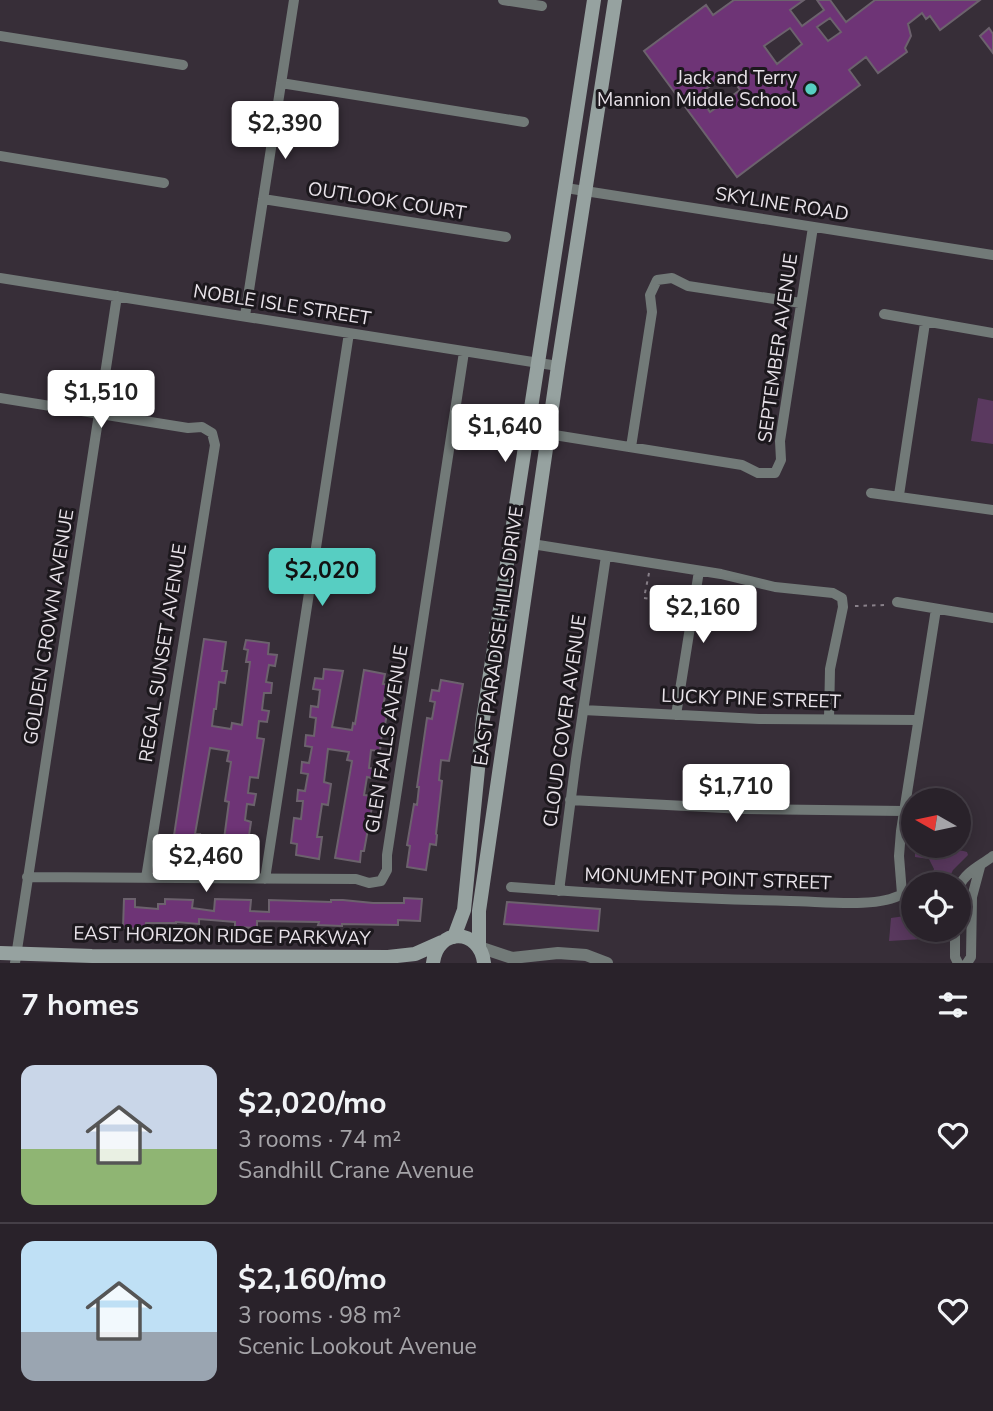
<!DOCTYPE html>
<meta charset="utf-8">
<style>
body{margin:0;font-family:"Nunito Sans",sans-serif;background:#352f36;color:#f1f3f6;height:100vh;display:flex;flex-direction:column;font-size:26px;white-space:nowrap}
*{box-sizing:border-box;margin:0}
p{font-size:23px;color:#a5a4a8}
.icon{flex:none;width:38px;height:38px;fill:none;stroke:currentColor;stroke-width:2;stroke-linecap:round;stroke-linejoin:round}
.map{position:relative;height:963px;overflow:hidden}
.panel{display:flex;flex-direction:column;background:#29222a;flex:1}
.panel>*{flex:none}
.needle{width:46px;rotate:279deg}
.buttons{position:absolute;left:901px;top:788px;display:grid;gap:14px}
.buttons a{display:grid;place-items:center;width:70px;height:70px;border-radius:50%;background:#29222a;box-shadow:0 4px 18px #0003,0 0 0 2px #453f47;font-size:35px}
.price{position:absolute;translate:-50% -60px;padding:0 16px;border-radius:7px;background:#fff;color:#222;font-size:23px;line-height:46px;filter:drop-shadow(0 2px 4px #0008)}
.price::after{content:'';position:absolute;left:50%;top:42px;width:21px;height:16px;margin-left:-10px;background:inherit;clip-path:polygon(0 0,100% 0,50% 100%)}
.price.selected{background:#57cec2;color:#111}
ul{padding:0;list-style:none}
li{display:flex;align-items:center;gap:21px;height:175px;padding:0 21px}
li+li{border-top:2px solid #453f47}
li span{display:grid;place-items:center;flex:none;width:196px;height:140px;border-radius:14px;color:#555}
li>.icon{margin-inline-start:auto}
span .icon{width:84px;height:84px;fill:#fffc;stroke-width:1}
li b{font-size:30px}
h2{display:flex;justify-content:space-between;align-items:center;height:84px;padding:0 21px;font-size:30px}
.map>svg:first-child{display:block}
</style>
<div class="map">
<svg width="993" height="963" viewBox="0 0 993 963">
<rect width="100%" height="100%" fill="#372e38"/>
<path fill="#5a395f" d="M978 398 993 401V444L971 441Z
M915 845C924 845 930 849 938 851 949 852 957 848 967 852L968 855 953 870 946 884H922L930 880 934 869 929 859 915 857Z
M913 911 914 929H928L922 939 889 941 891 918 905 916Z"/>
<path fill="#6e3476" stroke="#6c626d" stroke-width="2" fill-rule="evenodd" d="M734 0H804L790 10 802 26 824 10 817 0H830L846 22 875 0H980L940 30 930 16 926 19 922 13 908 24 911 36 905 48 907 52 878 73 866 57 849 70 860 85 737 177 644 51 706 5 713 15ZM830 18 841 32 828 41 817 27ZM790 28 802 44 777 64 764 46ZM728 73 740 90 710 112 698 95Z
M989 28 993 34V53L980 36Z
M204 639 226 642 222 671H227L225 683 219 682 216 709H214L212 726 231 729 232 723 242 725 250 662H246L248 650 244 649 246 640 269 643 268 654 277 655 275 666 269 665 266 682 272 683 271 693H264L262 710 269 711 267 722 259 721 257 738 264 739 258 778 250 777 248 793 256 794 254 805 247 804 245 820 251 822 247 849 237 848 236 857 222 854 229 802 225 801 231 762 227 761 229 751 210 748 195 834H200L197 858 171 855Z
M324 669 343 671 332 727 352 730 353 723 355 724 364 670 385 674 383 684 391 685 389 696H385L382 712 387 713 385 725 383 724 380 751 371 750 369 768 377 769 376 779 367 777 364 795 374 796 364 851H361L360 862 335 858 352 761 347 760 349 752 328 749 324 782 331 784 328 805 322 804 317 837H322L319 859 296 855 297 844 291 843 294 818 301 819 303 801H297L298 790 305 791 308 774 301 773 302 762 309 763 312 747 305 746 306 735 314 736 316 718 310 717 311 706 318 707 320 690 313 689 315 678 323 679Z
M441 680 463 684 449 761 441 760 439 780 442 781 436 834 437 835 436 845 430 844 426 870 407 867 410 846 407 845 414 804 417 805 419 787H417L427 718 432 719 435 702 430 701 432 690 439 691Z
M404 898 422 899 420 921 398 920V925L342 924V926L318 925 319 922 257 921V928L235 927V922L199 919V924L176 922V923H146L145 929 123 928 124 899H135V907L158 909V904H165V899L193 900 192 908 214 911 215 899 251 900 250 911 269 912V900L331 902V900H343L373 903H404Z
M507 902 600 909 598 931 504 924Z"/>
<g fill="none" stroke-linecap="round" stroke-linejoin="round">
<path stroke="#89818a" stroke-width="2" stroke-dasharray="3.5 5" stroke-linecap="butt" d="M649 573 644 598 661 600V607L683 610
M855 606 885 605"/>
<path stroke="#727a78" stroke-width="10" d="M503 0 542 6
M0 36 183 65
M281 83 524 122
M0 156 164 183
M566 188 993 255
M263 199 506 237
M0 278 558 366
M884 314 993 333
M245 316 294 0
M0 398 188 428 202 427 212 433 215 445 146 878
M548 434 742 465 758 473H775L781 460 780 441 813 227
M631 447 652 312 650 295 657 280 672 278 688 286 801 303
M871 493 993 510
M899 495 925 323
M532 544 721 574 775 587 833 593 842 598 843 607 830 669 829 719
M897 602 993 618
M583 710 759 719 918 720
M676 715 699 571
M570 800 744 809 904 811
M27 877 356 879 369 883 381 881 387 870V855L464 352
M265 879 349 333
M511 887C604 894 697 899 790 901 820 901 877 909 902 894L899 856 901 831 936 609
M959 887C966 871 980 866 993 856
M559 891 576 759 606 556
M955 929V957L958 963
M15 963 117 296
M967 963 971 957 972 897 980 867"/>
<path stroke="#727a78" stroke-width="12" d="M479 947 512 958 558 953 586 955 607 963"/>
<path stroke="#96a2a0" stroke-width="14" d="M454 937 464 910 483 719 594 0
M479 947V911L558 366 615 0
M0 953 92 956 388 957 415 954 442 942
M433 963C437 927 480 928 484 963"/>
</g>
<circle fill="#57cec2" stroke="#1c181d" stroke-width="2.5" cx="811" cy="89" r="7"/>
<g text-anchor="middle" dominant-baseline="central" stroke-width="6" stroke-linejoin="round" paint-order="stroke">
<g font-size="19" fill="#e9e3ea" stroke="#1c181d" text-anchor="end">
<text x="797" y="78">Jack and Terry<tspan x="797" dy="22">Mannion Middle School</tspan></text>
</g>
<g font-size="19" fill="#e9e3ea" stroke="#1c181d">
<text transform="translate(387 201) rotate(9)">OUTLOOK COURT</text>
<text transform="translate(782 204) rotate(9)">SKYLINE ROAD</text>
<text transform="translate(282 305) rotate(9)">NOBLE ISLE STREET</text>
<text transform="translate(778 348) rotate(-82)">SEPTEMBER AVENUE</text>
<text transform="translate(49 627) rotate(-81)">GOLDEN CROWN AVENUE</text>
<text transform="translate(499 636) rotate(-82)">EAST PARADISE HILLS DRIVE</text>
<text transform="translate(163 653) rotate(-81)">REGAL SUNSET AVENUE</text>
<text transform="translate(751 699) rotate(2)">LUCKY PINE STREET</text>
<text transform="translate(565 721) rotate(-82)">CLOUD COVER AVENUE</text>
<text transform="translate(387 739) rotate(-81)">GLEN FALLS AVENUE</text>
<text transform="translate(708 879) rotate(2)">MONUMENT POINT STREET</text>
<text transform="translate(222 936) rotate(1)">EAST HORIZON RIDGE PARKWAY</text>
</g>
</g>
</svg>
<div class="buttons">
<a><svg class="needle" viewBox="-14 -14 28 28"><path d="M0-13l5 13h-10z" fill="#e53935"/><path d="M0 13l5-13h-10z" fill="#a5a4a8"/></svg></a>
<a><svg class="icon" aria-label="locate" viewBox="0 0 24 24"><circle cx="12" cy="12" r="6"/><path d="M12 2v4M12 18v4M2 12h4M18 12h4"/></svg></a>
</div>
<b class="price" style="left:285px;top:161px">$2,390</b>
<b class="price" style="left:101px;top:430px">$1,510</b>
<b class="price" style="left:505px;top:464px">$1,640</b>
<b class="price selected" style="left:322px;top:608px">$2,020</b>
<b class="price" style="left:703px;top:645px">$2,160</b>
<b class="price" style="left:736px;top:824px">$1,710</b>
<b class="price" style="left:206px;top:894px">$2,460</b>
</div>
<section class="panel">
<h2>7 homes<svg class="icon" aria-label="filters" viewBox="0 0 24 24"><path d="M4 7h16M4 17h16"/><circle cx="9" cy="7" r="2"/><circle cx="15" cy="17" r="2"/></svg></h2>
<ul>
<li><span style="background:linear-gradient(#c9d6e8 60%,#8fb573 0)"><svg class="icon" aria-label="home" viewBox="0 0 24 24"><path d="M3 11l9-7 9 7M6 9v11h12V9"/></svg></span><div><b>$2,020/mo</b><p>3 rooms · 74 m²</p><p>Sandhill Crane Avenue</p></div><svg class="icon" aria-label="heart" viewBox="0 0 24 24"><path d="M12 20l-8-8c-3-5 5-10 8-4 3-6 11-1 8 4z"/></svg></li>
<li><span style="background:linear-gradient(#bfe0f5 65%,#9aa5b1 0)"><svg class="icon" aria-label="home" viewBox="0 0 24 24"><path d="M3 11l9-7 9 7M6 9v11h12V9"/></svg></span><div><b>$2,160/mo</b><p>3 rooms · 98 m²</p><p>Scenic Lookout Avenue</p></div><svg class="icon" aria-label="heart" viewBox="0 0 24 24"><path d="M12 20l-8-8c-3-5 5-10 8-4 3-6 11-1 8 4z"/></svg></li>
</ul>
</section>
